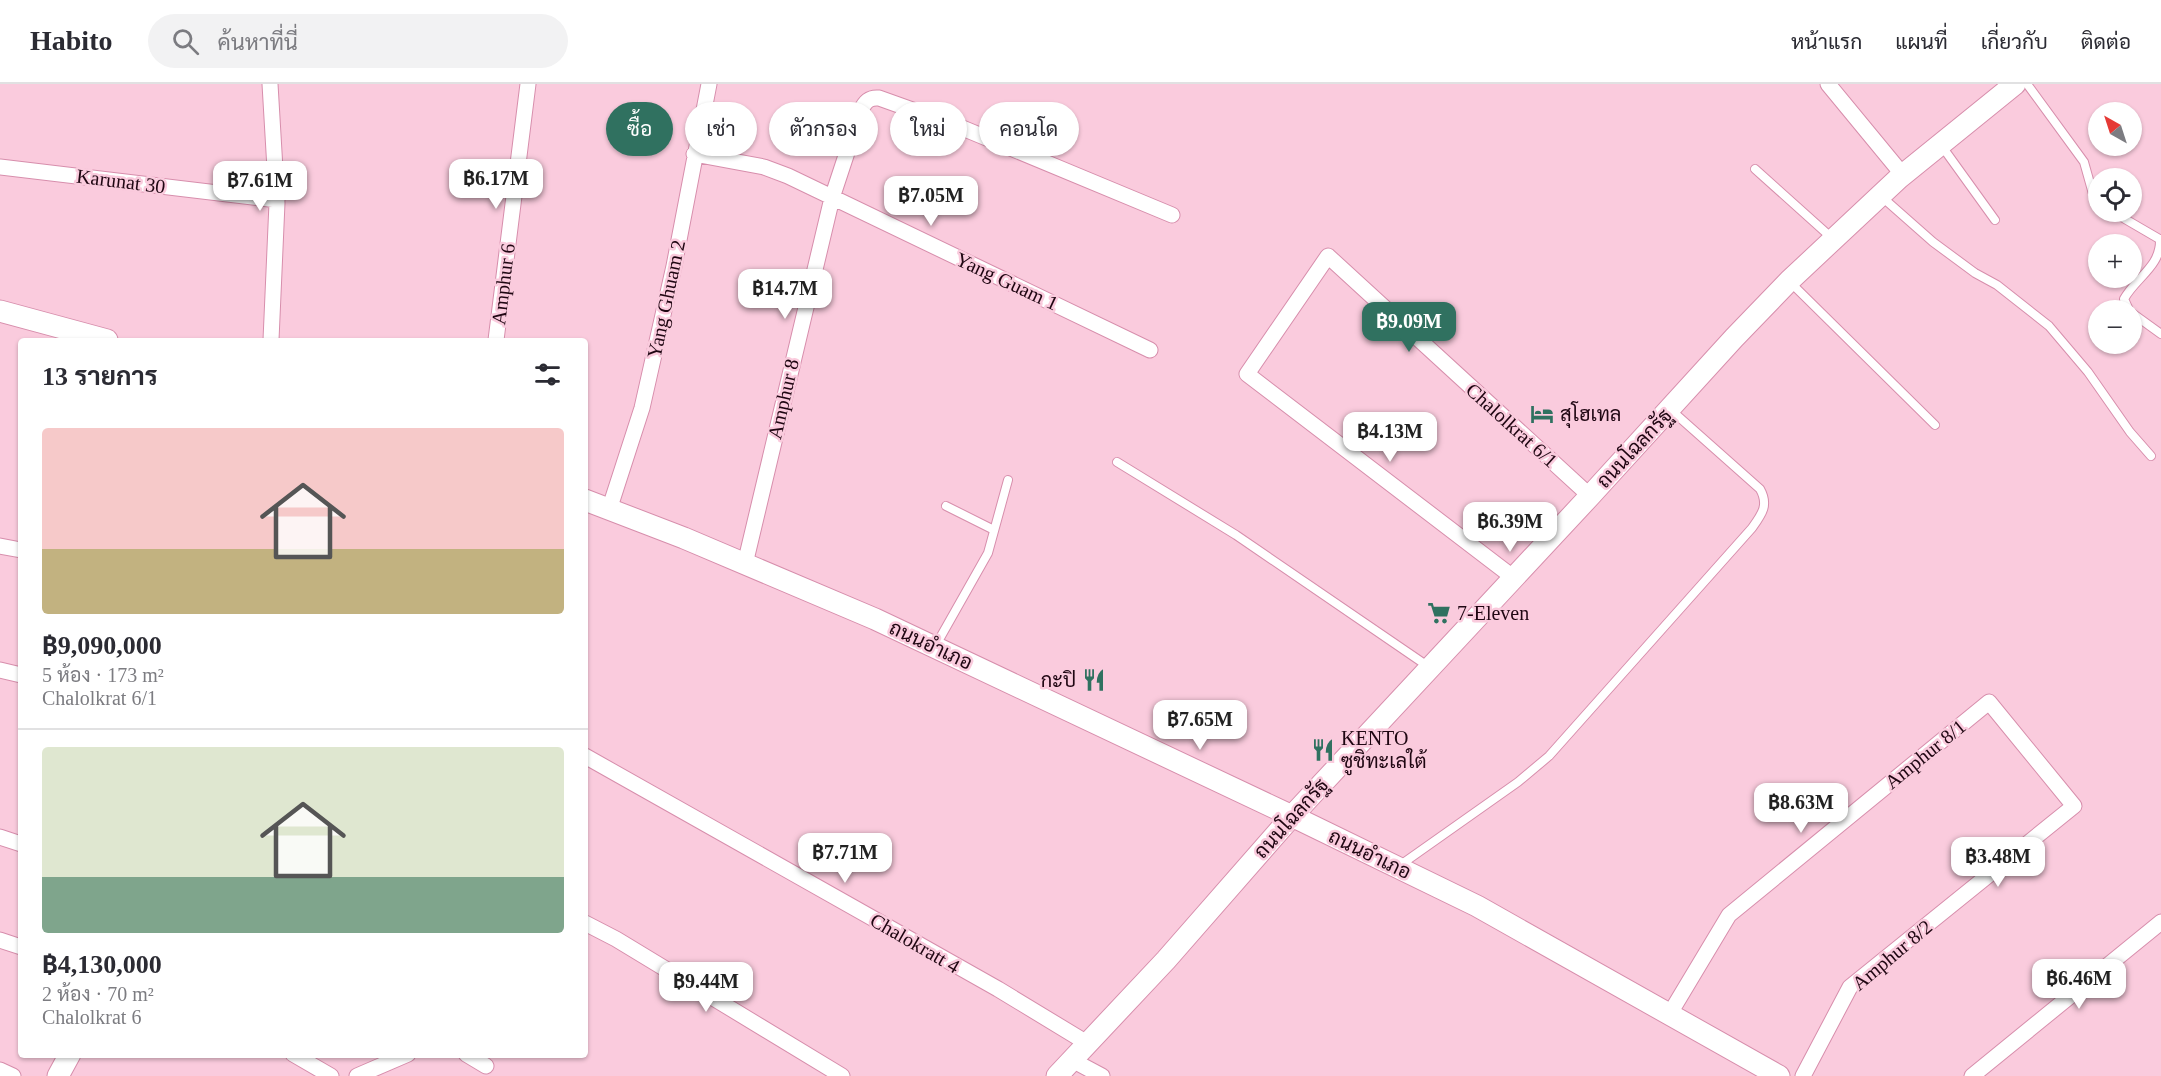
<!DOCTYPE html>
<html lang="th">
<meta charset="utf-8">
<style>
body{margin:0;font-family:"Times New Roman",Sarabun,serif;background:#f2f2f3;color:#2b2b33;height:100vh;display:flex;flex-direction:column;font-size:22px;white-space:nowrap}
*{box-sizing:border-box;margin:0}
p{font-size:20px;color:#7c7c81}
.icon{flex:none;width:33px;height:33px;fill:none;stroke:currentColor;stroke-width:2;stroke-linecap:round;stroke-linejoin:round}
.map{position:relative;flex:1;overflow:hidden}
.drawer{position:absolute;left:18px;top:254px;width:570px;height:720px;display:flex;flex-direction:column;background:#fff;border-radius:6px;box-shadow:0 2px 4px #0004}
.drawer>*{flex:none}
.hud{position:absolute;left:606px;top:18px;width:570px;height:54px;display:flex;gap:12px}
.needle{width:39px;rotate:321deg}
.buttons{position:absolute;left:2088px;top:18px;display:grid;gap:12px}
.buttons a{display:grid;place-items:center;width:54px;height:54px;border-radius:50%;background:#fff;box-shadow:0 2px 4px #0004;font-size:30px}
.price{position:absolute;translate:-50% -51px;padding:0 14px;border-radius:12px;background:#fff;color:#222;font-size:20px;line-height:39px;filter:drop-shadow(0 2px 3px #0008)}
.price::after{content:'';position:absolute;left:50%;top:36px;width:18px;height:14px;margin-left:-9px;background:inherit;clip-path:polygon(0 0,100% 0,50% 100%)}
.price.selected{background:#307160;color:#fff}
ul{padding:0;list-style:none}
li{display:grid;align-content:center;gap:12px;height:318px;padding:0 24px}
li+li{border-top:2px solid #e1e1e2}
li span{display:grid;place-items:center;height:186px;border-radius:6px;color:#555}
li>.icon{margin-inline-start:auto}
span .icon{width:108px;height:108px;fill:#fffc;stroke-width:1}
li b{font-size:26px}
h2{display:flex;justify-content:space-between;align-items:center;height:72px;padding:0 24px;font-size:26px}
.tag{padding:0 21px;border-radius:27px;background:#fff;box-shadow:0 2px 4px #0004;font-size:21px;line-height:54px}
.tag.selected{background:#307160;color:#fff}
header{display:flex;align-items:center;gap:36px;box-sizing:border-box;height:84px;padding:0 30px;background:#fff;border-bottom:2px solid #e1e1e2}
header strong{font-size:28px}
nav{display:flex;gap:33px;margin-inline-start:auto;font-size:21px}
.search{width:420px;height:54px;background:#f2f2f3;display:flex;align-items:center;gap:15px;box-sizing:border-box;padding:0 21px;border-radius:33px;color:#7c7c81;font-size:22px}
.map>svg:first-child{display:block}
</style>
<header>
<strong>Habito</strong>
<div class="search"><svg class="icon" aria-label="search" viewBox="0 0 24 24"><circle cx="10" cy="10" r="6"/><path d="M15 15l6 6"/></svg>ค้นหาที่นี่</div>
<nav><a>หน้าแรก</a><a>แผนที่</a><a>เกี่ยวกับ</a><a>ติดต่อ</a></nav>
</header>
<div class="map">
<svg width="2161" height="992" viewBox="0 0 2161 992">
<rect width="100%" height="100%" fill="#facbdd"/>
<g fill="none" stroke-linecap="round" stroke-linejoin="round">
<g stroke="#d78eac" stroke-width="10">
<path id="lane" d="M2027 0 2084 78 2093 110 2098 119
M1941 61 1995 136
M1755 85 1833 155
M1882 113 1933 158 1975 189 1997 201 2049 242 2088 288 2130 348 2151 372
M2113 128 2161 156
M1790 198 1935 341
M2129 226 2124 215C2136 193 2161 183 2160 155
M2132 229 2161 250
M1117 378 1236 451 1429 583
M946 422 994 446
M936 561 988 469 1008 396
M1399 782 1518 698 1549 672 1752 444C1762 430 1769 421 1760 405L1671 326"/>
</g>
<g stroke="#d78eac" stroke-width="17">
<path id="street" d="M270 0 277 119 271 256
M1828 0 1903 91
M694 70 764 83 788 92 1150 266
M0 83 277 116
M496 256 528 0
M609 426 642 324 674 182 709 0
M0 462 21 466
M745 480 832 114 861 26C865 18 869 13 879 14L960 43 1172 131
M1514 494 1247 290 1328 172 1590 412
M0 586 21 591
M585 672 998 905 1087 959
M0 753 21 760
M585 839 616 855 842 992
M0 856 21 863
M1669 931 1729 831 1989 618 2074 722 1850 903 1803 992
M293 970 331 992
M466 970 486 982
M1072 976 1102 992
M0 986 13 992
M357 992 408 970
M1972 992 2161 838"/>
</g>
<g stroke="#d78eac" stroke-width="23">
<path id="secondary" d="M0 227 107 256
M585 416 684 454 875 535 1292 732 1477 822 1779 992
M58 992 70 970
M1057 992 1166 876 1292 732 1590 412 1734 254 1789 197 1899 94 2015 0"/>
</g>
<use href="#lane" stroke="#fff" stroke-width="8"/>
<use href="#street" stroke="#fff" stroke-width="15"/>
<use href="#secondary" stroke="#fff" stroke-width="21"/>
</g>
<defs>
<g id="hotel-bare" transform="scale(1.8)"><path d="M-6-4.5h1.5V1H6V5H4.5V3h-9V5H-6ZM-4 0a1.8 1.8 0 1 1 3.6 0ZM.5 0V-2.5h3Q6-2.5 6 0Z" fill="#307160" stroke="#facbdd" stroke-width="2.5" paint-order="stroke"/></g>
<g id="supermarket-bare" transform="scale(1.8)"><path d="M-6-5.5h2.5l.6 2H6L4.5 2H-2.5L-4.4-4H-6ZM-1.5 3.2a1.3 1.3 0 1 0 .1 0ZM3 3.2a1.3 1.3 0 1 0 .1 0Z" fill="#307160" stroke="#facbdd" stroke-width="2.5" paint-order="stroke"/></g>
<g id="restaurant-bare" transform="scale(1.8)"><path d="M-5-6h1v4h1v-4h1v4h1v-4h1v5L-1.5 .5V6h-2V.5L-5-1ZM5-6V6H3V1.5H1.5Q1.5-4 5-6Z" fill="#307160" stroke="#facbdd" stroke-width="2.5" paint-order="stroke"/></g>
</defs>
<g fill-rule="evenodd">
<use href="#hotel-bare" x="1542" y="330"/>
<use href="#supermarket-bare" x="1439" y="529"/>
<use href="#restaurant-bare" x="1094" y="596"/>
<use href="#restaurant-bare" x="1323" y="666"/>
</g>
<g text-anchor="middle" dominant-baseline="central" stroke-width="5" stroke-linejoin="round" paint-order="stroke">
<g font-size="20" fill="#1f0612" stroke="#facbdd">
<text transform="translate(121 97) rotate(7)">Karunat 30</text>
<text transform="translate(1007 197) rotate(25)">Yang Guam 1</text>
<text transform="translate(503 200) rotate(-83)">Amphur 6</text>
<text transform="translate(666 215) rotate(-78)">Yang Ghuam 2</text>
<text transform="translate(783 315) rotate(-77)">Amphur 8</text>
<text transform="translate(1512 341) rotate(42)">Chalolkrat 6/1</text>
<text transform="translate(1634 364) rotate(-47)">ถนนโฉลกรัฐ</text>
<text transform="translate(931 561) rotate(25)">ถนนอำเภอ</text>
<text transform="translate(1925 670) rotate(-39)">Amphur 8/1</text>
<text transform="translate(1291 734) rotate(-48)">ถนนโฉลกรัฐ</text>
<text transform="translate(1370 770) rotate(26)">ถนนอำเภอ</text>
<text transform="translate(915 859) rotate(30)">Chalokratt 4</text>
<text transform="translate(1892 871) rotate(-40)">Amphur 8/2</text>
</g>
<g font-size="20" fill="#1f0612" stroke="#facbdd" text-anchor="start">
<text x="1560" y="330">สุโฮเทล</text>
<text x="1457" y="529">7-Eleven</text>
<text x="1076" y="596" text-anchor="end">กะปิ</text>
<text x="1341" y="654">KENTO<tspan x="1341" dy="23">ซูชิทะเลใต้</tspan></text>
</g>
</g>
</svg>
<div class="buttons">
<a><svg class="needle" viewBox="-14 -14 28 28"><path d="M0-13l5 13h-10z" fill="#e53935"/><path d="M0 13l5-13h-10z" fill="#7c7c81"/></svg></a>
<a><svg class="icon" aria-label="locate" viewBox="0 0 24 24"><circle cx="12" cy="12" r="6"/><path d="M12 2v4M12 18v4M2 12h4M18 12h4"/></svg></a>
<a>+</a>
<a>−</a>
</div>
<b class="price" style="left:496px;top:126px">฿6.17M</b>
<b class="price" style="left:260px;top:128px">฿7.61M</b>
<b class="price" style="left:931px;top:143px">฿7.05M</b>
<b class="price" style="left:785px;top:236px">฿14.7M</b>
<b class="price selected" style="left:1409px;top:269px">฿9.09M</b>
<b class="price" style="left:1390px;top:379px">฿4.13M</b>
<b class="price" style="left:1510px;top:469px">฿6.39M</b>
<b class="price" style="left:1200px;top:667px">฿7.65M</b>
<b class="price" style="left:1801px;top:750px">฿8.63M</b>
<b class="price" style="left:845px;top:800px">฿7.71M</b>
<b class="price" style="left:1998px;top:804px">฿3.48M</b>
<b class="price" style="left:2079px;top:926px">฿6.46M</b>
<b class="price" style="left:706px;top:929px">฿9.44M</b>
<div class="hud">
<a class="tag selected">ซื้อ</a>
<a class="tag">เช่า</a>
<a class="tag">ตัวกรอง</a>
<a class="tag">ใหม่</a>
<a class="tag">คอนโด</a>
</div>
<section class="drawer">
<h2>13 รายการ<svg class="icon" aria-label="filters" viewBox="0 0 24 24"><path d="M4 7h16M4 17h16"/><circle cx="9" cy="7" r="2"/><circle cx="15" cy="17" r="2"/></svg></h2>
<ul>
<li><span style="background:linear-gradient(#f6c9c9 65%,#c2b280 0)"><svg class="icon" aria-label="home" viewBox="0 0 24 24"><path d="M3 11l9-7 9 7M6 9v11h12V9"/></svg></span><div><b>฿9,090,000</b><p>5 ห้อง · 173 m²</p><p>Chalolkrat 6/1</p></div></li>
<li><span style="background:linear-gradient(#dfe7d0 70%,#7fa58c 0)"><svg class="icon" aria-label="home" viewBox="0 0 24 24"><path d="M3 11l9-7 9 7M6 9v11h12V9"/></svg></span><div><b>฿4,130,000</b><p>2 ห้อง · 70 m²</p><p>Chalolkrat 6</p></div></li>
</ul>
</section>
</div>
